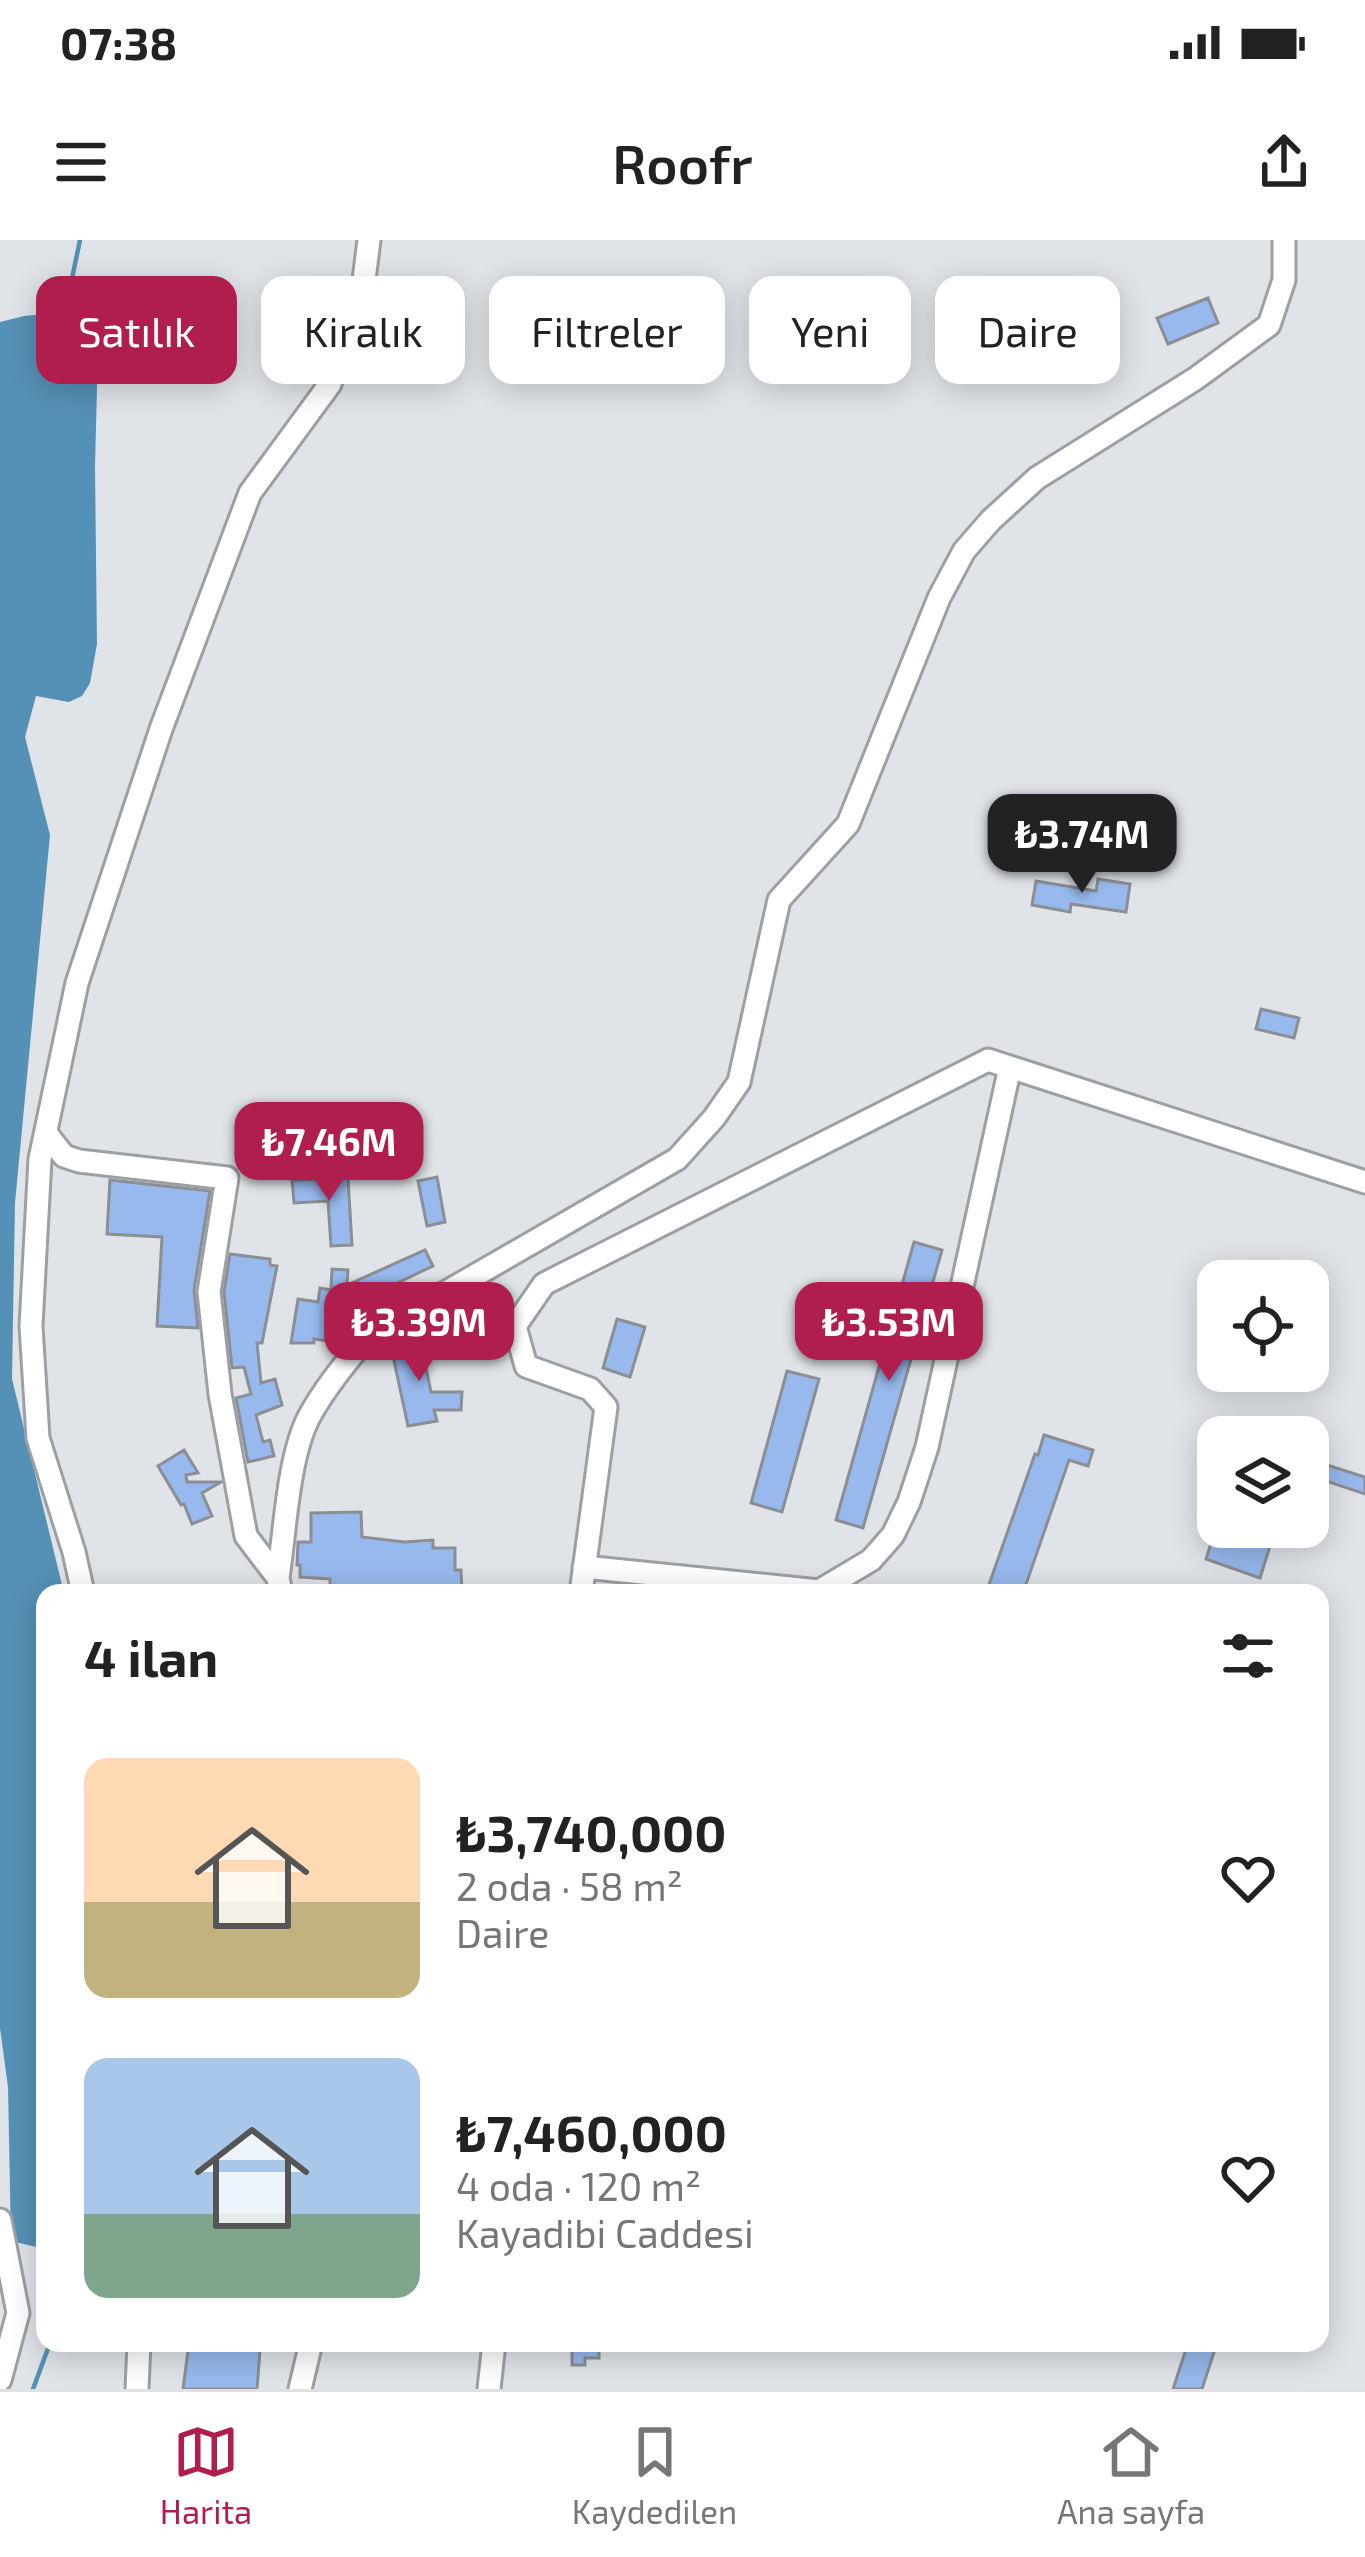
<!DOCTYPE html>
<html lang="tr">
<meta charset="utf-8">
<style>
body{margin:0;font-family:"Exo 2",sans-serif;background:#f2f2f2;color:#222;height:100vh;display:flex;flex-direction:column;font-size:45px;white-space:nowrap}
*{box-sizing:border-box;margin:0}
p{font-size:39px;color:#767676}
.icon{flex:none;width:66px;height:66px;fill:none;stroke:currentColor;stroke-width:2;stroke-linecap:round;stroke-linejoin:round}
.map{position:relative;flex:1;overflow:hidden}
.sheet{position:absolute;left:36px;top:1344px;width:1293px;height:768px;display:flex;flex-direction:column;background:#fff;border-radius:24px;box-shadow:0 6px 30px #0003}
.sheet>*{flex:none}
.top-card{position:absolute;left:36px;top:36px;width:1293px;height:108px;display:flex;gap:24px}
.buttons{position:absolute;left:1197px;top:1020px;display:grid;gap:24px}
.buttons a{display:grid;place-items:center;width:132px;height:132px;border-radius:24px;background:#fff;box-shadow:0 6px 30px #0003;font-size:60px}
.price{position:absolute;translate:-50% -102px;padding:0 27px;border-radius:24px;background:#b01e4d;color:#fff;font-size:39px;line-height:78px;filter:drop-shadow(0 3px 6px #0008)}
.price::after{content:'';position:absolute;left:50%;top:72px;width:36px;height:27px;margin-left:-18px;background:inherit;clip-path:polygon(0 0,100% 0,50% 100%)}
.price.selected{background:#222;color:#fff}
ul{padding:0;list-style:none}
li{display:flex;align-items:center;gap:36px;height:300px;padding:0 48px}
li span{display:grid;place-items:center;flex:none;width:336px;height:240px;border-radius:24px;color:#555}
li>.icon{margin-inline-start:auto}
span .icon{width:144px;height:144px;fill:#fffc;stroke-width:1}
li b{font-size:51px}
h2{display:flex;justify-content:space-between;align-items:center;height:144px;padding:0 48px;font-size:51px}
.pill{padding:0 42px;border-radius:24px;background:#fff;box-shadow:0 6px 30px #0003;font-size:42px;line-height:108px}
.pill.selected{background:#b01e4d;color:#fff}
.status{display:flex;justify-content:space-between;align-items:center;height:84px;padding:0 60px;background:#fff;direction:ltr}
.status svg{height:33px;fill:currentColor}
header{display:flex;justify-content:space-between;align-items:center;height:156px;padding:0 48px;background:#fff;font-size:54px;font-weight:600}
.menu{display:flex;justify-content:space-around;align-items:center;height:168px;border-top:3px solid #e0e0e0;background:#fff;font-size:33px;color:#767676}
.menu a{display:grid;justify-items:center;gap:6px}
.menu .selected{color:#b01e4d}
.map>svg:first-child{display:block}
</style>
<div class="status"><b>07:38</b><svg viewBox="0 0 49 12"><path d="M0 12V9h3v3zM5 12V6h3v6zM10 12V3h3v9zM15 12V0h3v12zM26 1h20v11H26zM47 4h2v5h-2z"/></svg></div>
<header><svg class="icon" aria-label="menu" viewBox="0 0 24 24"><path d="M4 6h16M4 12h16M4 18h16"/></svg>Roofr<svg class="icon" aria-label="share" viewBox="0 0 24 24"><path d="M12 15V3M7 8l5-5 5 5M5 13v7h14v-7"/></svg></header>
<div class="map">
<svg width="1365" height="2149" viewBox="0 0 1365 2149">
<rect width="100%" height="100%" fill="#e0e4e9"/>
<path fill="#5591b6" d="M65 72 95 76 98 109 95 227 97 404 90 443 82 456 69 462 36 456 25 497 50 595 15 963 12 1139 64 1353H45V2009L11 2001 8 1847 0 1788V82L24 76Z"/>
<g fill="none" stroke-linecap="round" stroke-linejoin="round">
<path stroke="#5591b6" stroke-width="4.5" d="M65 72 80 0
M33 2149 50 2103"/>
</g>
<path fill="#97b9ed" stroke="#8b8e93" stroke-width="3" d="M1208 58 1218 83 1168 104 1157 78Z
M677 63 716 68 710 114 670 108Z
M1098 639 1130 644 1126 672 1071 664 1070 672 1032 665 1036 641 1096 651Z
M1261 769 1299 778 1294 798 1256 789Z
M437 937 445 982 427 986 418 941Z
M348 938 352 1005 331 1006 328 961 294 963 292 940Z
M110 940 210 951 194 1050 198 1088 157 1086 162 997 107 994Z
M914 1002 942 1010 863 1288 836 1280Z
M425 1010 433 1026 349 1066 342 1103 314 1099V1103H291L298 1059 318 1062 320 1048 331 1050 332 1029 348 1030 347 1045Z
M230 1014 270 1019V1025L277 1026 262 1103H257L261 1143 275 1139 282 1165 256 1175 263 1202 270 1200 274 1216 248 1222 236 1158 251 1154 244 1127 232 1128 224 1052Z
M617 1079 645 1087 630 1137 603 1128Z
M419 1094 431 1152H462L461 1170H434L437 1181 408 1186 390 1102Z
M787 1131 819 1139 782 1272 751 1263Z
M1044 1195 1093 1210 1088 1226 1069 1220 1023 1353H986L1035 1214 1038 1215Z
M184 1210 198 1233 186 1235 187 1242H221L202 1253 212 1276 192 1284 184 1264 181 1265 158 1226Z
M1308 1219 1365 1237V1254L1308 1235Z
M361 1272 362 1297 404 1302 433 1300V1308H455V1330H461L462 1353H330V1339L300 1337V1325H297L298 1302H311V1273Z
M1236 1287H1276L1260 1338 1206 1319 1213 1297 1231 1302Z
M189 2103H234L233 2108 260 2110 257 2149H183Z
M599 2103V2118H585V2125H572V2104Z
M1188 2103H1217L1202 2149H1173Z"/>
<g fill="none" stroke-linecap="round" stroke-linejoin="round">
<g stroke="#9ca0a5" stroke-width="27">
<path id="minor" d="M46 893 64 916 79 921 227 938 209 1052 220 1154 246 1296 278 1338
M584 1327 819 1351 871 1320 893 1295 909 1262 927 1207 1010 827
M83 1353 74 1312 38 1198 31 1086 40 919 77 743 161 489 250 253 330 144 364 40 369 0
M281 1353 278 1338C285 1292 288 1217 309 1177 324 1149 345 1124 365 1099L677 919 714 878 739 842 779 660 848 584 939 358 964 311 991 280 1037 238 1195 139 1269 85 1284 40V0
M581 1353 606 1167 590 1149 526 1126 515 1086 544 1044 988 820 1365 942
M0 1980 18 2073 0 2140
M137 2149 139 2103
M300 2149 311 2103
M489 2149 494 2103"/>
</g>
<use href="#minor" stroke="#fff" stroke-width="21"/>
</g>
</svg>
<div class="buttons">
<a><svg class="icon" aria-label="locate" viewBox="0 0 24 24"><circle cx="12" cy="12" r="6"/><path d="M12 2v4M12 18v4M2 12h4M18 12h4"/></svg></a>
<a><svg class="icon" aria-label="layers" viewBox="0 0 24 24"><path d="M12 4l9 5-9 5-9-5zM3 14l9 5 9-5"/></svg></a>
</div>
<b class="price selected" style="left:1082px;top:656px">₺3.74M</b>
<b class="price" style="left:329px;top:964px">₺7.46M</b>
<b class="price" style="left:419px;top:1144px">₺3.39M</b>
<b class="price" style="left:889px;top:1144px">₺3.53M</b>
<div class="top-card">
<a class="pill selected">Satılık</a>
<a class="pill">Kiralık</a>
<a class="pill">Filtreler</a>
<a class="pill">Yeni</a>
<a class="pill">Daire</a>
</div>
<section class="sheet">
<h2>4 ilan<svg class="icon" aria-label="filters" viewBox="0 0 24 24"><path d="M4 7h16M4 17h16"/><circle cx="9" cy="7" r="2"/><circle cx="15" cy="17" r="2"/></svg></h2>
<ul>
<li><span style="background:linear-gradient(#ffd9b3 60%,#c2b280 0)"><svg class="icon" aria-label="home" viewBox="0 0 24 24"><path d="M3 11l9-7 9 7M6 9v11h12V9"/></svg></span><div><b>₺3,740,000</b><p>2 oda · 58 m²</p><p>Daire</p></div><svg class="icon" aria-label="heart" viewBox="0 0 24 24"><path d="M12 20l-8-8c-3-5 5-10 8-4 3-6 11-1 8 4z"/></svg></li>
<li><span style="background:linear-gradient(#a9c7e8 65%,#7fa58c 0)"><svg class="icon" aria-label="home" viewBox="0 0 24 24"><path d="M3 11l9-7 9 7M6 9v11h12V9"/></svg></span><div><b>₺7,460,000</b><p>4 oda · 120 m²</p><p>Kayadibi Caddesi</p></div><svg class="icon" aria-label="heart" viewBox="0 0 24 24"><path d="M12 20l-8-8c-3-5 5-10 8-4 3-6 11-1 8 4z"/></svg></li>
</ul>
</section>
</div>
<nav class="menu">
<a class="selected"><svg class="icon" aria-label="map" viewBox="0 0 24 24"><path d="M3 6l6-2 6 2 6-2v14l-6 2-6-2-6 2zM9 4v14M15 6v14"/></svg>Harita</a>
<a><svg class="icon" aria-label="saved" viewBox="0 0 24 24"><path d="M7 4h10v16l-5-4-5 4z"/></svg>Kaydedilen</a>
<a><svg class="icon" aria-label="home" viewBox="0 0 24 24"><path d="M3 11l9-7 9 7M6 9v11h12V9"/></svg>Ana sayfa</a>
</nav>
